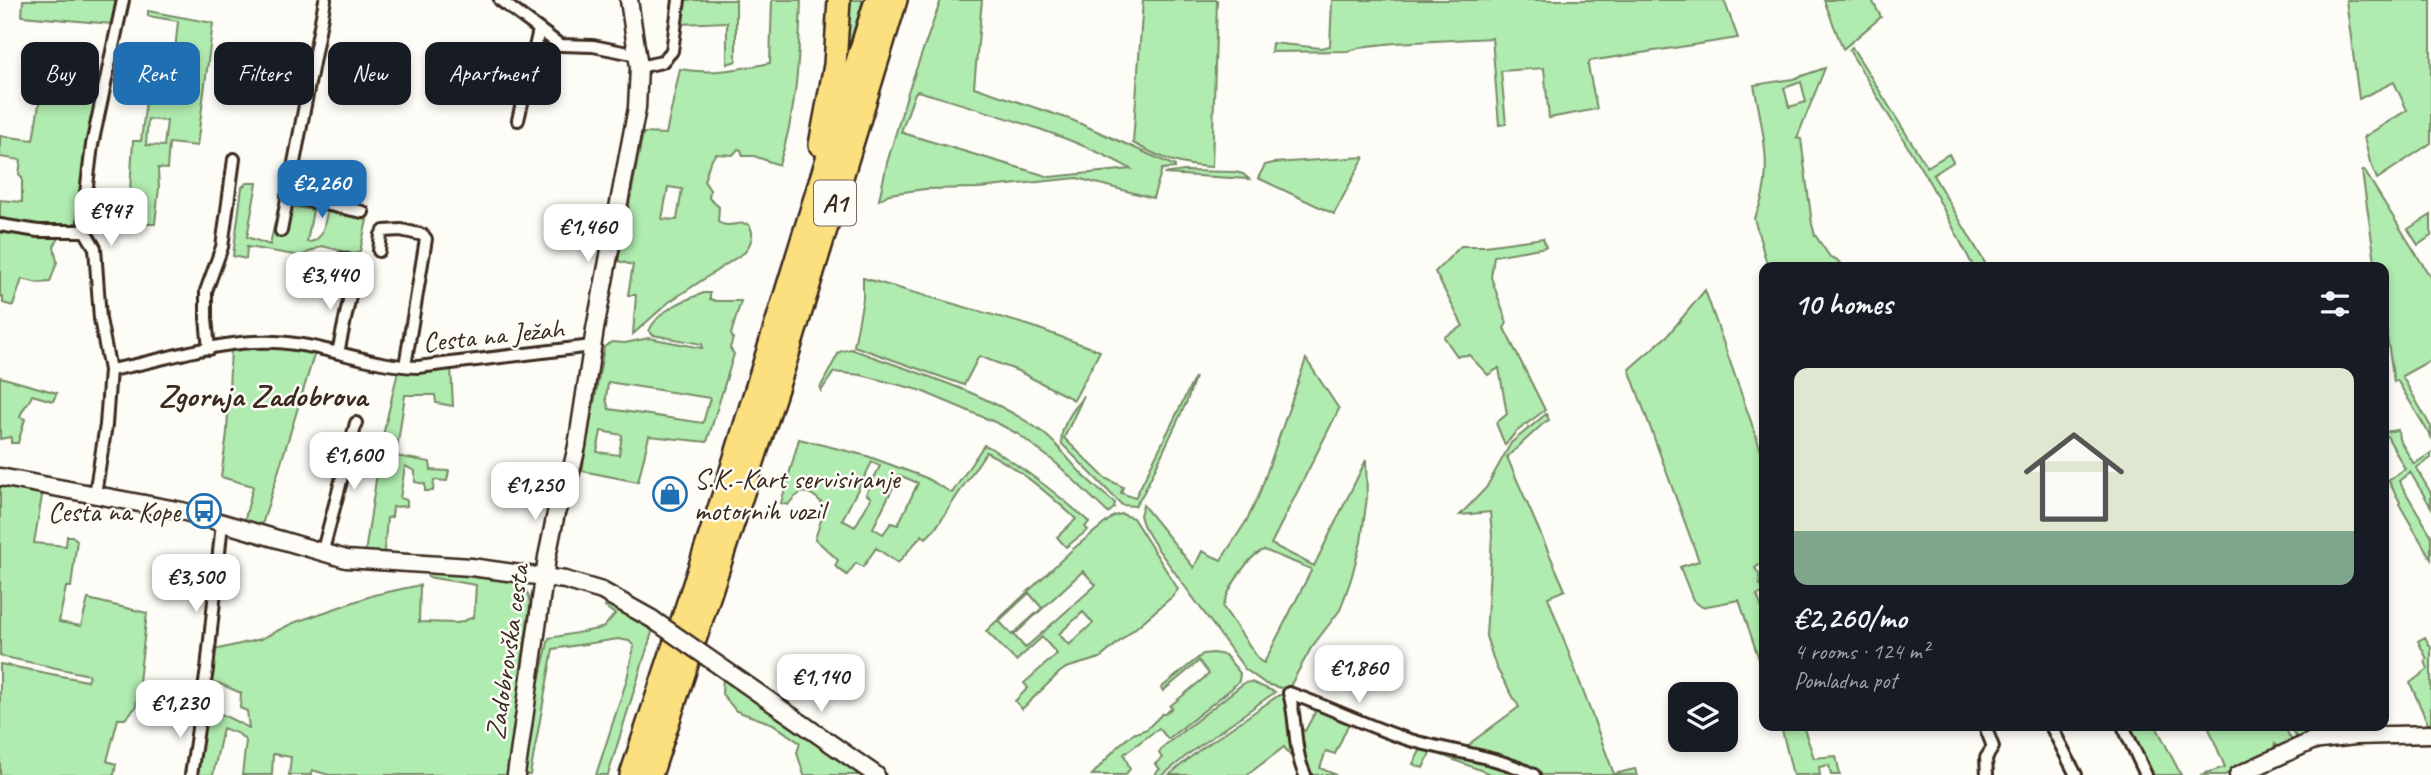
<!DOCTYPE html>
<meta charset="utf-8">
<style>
body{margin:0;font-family:Caveat,sans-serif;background:#242831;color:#f1f3f6;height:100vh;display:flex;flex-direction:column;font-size:26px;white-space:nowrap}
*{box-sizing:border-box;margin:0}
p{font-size:23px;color:#9ea1a6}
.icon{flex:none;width:38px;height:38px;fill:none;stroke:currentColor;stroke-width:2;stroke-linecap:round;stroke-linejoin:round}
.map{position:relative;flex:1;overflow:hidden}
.details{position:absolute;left:1759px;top:262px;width:630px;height:469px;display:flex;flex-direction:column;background:#171b24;border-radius:14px;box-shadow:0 4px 10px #0003}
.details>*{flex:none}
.banner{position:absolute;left:21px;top:42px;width:665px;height:63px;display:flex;gap:14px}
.controls{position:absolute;left:1668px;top:682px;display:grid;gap:14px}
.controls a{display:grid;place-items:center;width:70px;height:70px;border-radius:14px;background:#171b24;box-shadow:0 4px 10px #0003;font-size:35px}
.price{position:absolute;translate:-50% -60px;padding:0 16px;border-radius:14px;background:#fff;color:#222;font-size:23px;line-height:46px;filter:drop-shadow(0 2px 4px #0008)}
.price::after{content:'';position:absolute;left:50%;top:42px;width:21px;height:16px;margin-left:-10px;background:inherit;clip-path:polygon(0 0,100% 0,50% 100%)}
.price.selected{background:#1f6fb2;color:#fff}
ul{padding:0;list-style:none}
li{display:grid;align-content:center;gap:14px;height:371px;padding:0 35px}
li span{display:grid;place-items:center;height:217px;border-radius:14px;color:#555}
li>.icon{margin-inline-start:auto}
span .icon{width:126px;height:126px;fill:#fffc;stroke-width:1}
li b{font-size:30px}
h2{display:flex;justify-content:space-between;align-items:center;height:84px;padding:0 35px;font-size:30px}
.tag{padding:0 24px;border-radius:14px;background:#171b24;box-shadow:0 4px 10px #0003;font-size:24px;line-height:63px}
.tag.selected{background:#1f6fb2;color:#fff}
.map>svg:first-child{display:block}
</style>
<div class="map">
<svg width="2431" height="775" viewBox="0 0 2431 775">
<rect width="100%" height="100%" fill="#fdfcf7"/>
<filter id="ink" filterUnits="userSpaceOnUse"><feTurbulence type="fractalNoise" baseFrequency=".0143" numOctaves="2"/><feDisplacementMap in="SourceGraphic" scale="14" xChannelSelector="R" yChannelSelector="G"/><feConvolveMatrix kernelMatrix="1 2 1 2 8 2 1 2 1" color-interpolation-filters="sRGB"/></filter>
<g filter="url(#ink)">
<path fill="#b0ebaf" stroke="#768a66" stroke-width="2" fill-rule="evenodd" d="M23 0H116L112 24 22 16Z
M683 0H736V61L727 64V22L680 24Z
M772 0H801C799 57 797 111 779 165L754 156H743L741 150 738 149 733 155 716 154 710 162 704 181 710 190 709 198 719 207 718 222C729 229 737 221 748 224 756 233 751 243 745 252L669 302 633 334 636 295H628L633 265 618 261 643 133 666 134 680 69C711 75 740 69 770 63ZM668 187 682 189 677 220 662 219Z
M846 0H863L844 62Z
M941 0H982L974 87 1072 120 1175 166V168L1162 169 1153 198 1077 178 979 188 925 189 889 194 879 200 887 163 908 92ZM918 91C985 111 1071 135 1131 169L1050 177 906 134 901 132 915 93Z
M1143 0H1217L1212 167C1179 166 1161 158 1133 143Z
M1332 0H1724L1738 38 1590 61 1588 66 1597 109 1549 118 1544 68 1501 71 1506 124 1499 125 1492 38 1395 43 1367 46 1348 51 1271 52 1272 43 1321 48 1330 46Z
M1824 0H1872L1881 17 1843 49Z
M2346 0H2431V143L2377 179 2370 162 2364 137 2407 110 2394 82 2359 99Z
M148 11 213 23 197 146 169 143 167 169 158 168V171L159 187 155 224H128L133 141H141L151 59 174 61 178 21 148 16ZM148 119 167 121 164 146 146 145Z
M1852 47 1927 167 1949 154 1953 162 1933 175 1988 268H1974L1931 185 1849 50Z
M1825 68 1797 138 1801 139 1812 224 1815 235 1830 257 1836 259 1845 268H1768L1754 218C1776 179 1762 126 1754 85L1793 79ZM1801 82 1806 102 1789 107 1784 88Z
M43 81 99 88 85 158 80 220C63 233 21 225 0 221V200L22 202V178L19 174 21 160 0 157V136L33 140Z
M1364 157 1334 214 1258 178 1265 165 1273 163Z
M2364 170 2431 278V360L2402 376 2431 427V437L2397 380 2394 382 2384 317V268H2376L2362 172Z
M1184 171 1235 172 1243 174 1249 179 1164 174Z
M247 183H257L247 237 270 245 279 204 313 210 307 242C323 243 324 225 327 212L367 220 360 251 354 254 322 246 301 256 247 247 246 259 233 256 242 187Z
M2431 215V236L2418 245 2408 229Z
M0 229 63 232 54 246 57 262 50 282 38 283 22 279 13 306 3 303V297L0 296Z
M1543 238 1546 247 1494 256 1491 277 1507 323 1504 328 1545 410 1516 432 1505 445 1496 423 1507 414 1499 368 1488 375 1469 355 1457 356 1444 337 1463 326 1435 272 1461 246H1485Z
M863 278 1031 326 1100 351 1074 400 1018 371 979 356 964 385 854 346 863 299Z
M1705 290 1764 459V565L1762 563 1755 568 1759 574 1760 585H1764V593L1757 595 1764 614V674L1739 600 1702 607 1693 600 1680 567 1699 561 1629 369 1668 335Z
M704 293H710V299L716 301H741L731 334 733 338 730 348 734 354 707 442 649 436 638 482 582 471 604 347 612 342 625 343 649 338 702 348V344L653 335 649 331C658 310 684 300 704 293ZM608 382 710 398 703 423 609 409 606 399ZM601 431 622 435 619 455 597 452Z
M269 344 315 352 261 528 244 523 253 486 221 477 227 433 231 348Z
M851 349C915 373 986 391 1042 432 1058 444 1069 461 1083 475 1093 485 1104 494 1115 503L1114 508 1108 513 1056 463 1018 434 997 423 919 390 861 375 834 372 821 391 820 388 839 352Z
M1306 359 1339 409 1271 544 1314 566 1366 460 1367 497 1361 542 1351 579 1340 610 1311 648 1290 686 1281 688 1266 684 1245 669 1157 548 1143 525 1140 515 1143 505 1194 568 1202 551 1221 560 1247 520 1259 495ZM1264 550 1311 569V571L1264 663 1260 661 1223 607C1227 591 1248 555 1264 550Z
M451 367 453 406 436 403 435 395H405L396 456 430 462 431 470 449 471 447 481 434 480 433 491H425V484L415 482V471L405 466 400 498 407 500V506L393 507 392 517 387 518 384 555 365 553 382 440 398 371 419 372Z
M0 377 57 393 53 401 32 395C29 404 22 408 20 417L25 419 18 443H11V437L0 439Z
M1195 377 1187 401 1144 492 1135 506 1122 505 1062 444C1058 428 1075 408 1084 395L1064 438 1105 478 1123 487 1121 493 1135 498Z
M1546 414 1549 420 1545 422 1507 457 1565 590 1548 597 1614 774 1635 769 1637 775H1542L1513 761 1468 747 1473 741 1519 707 1496 667 1486 636 1492 535 1490 512 1460 515 1486 488 1511 443Z
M2398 430 2399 439 2414 464 2431 453V458L2416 468 2431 493V507L2410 472 2399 481 2431 535V559L2399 504 2400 502 2388 480 2405 469 2387 436H2384V432Z
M799 439 867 456 924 477 952 493 984 445 989 447C1025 469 1058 494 1089 522L1085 527 1088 530 1066 547 1057 537 1076 519C1048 493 1020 469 986 452L935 529 926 538 922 535 898 563 876 548 863 567 856 563 847 575 835 566 838 560 815 539 822 517 821 502C807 488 799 490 788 505L781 503ZM872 462 880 466 866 494 871 498 855 527 842 520ZM899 475 918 483 898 525 891 523 883 534 873 528Z
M0 483 43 490 34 543 66 546 67 536H72L77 540 71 587H66L59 622 81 626 88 599 147 613 136 707 125 719H118L107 761 116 764 114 775H0V664L87 681 89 675 0 656Z
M1122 514 1133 518 1178 589 1173 596 1100 658 1066 668 1059 673 1022 709 1015 701 1028 688 1024 683 1057 654 1042 637 1016 661 986 631 1073 549 1114 516ZM1083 571 1096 585 1025 648 1014 635ZM1029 593 1042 608 1012 635 999 621ZM1083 612 1093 623 1069 645 1059 634Z
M425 570 514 582C526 586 529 593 530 605L519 681 521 689 510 775H329L312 770 311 775H289L291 757 273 754 272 775H242L246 741 239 734 223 728 213 775H198L202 721 208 703 219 713 249 728 247 711 240 708 241 693 218 683H209L214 650 261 639 293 623 374 595 420 585 419 622 458 623 474 617 476 585 428 577Z
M607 603 643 621 653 629 608 775H596L627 679 634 646 629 641 618 639 553 649 530 775H524L536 693 549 638 598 629 604 627 615 614 605 607Z
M2425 637 2431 648V724H2428L2410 683 2428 669 2425 661 2427 659 2418 641Z
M1213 653 1225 655 1240 673 1239 681 1231 689 1168 739 1159 728 1124 754 1130 769 1125 775H1092L1119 745 1133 734 1147 729 1162 714H1165L1172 708 1170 706 1209 674 1199 661 1163 691 1161 688 1203 654Z
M723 675 867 775H804L797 753 800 743 773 724 736 711 722 694Z
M1251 682 1275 692 1191 752 1163 775H1154L1160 769 1155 764 1162 758 1159 753 1164 746 1244 683Z
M1279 695H1284L1290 702 1295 762 1284 747 1247 775H1169L1198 751Z
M1319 705 1349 723 1335 754 1326 751 1320 768 1336 775H1308L1301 728 1305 731Z
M1781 726H1803L1814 758 1836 756 1840 775H1831L1829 765 1819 767 1820 775H1793Z
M2127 726H2156L2181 775H2150Z
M2208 726H2284L2292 741 2278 748 2275 744 2273 750 2225 775H2200L2225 767Z
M2288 726H2374V730L2320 732 2298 739Z
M1417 743 1529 775H1493L1431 751 1423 768 1413 764 1421 749Z"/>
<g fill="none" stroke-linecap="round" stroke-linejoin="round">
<g stroke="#3b2a1e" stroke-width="16">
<path id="street" d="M500 0 560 45 593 46 638 55
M639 67 662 62 672 51 679 0
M518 120 539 30
M287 196 363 212
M0 225 38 231H85
M281 231 325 0
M379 251 381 235 384 231 401 230 423 235 426 239 405 366
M209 349 206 318V291L222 247 234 159
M338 353 356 267 355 262 342 259
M110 370C164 361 219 339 275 342 323 344 369 366 418 367L592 346
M95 494 106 425 110 370 100 319 95 248 85 231 84 210 92 145 123 0
M322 554 356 423
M1985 726 1993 747 1986 758 1987 775
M2051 726 2076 775
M2123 726 2146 775
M191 775 207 669 222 523
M1305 775C1293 750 1297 719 1289 693 1330 707 1368 727 1410 740 1451 752 1495 755 1534 775"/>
</g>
<g stroke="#3b2a1e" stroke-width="21">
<path id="secondary" d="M0 477 182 511 346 559 471 567 565 580 602 591 652 619
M744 683 876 775
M516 775 547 557 556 513 571 472 577 446 595 329 637 108 639 67 629 0
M2238 775 2312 741 2355 736 2431 734"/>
</g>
<g stroke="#3b2a1e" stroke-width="26">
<path id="highway" d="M820 145 835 65 839 0
M631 775 725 490 876 0
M651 775 784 367 896 0"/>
</g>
<use href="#street" stroke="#fdfcf7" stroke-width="10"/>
<use href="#secondary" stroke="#fdfcf7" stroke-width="16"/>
<use href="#highway" stroke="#fce080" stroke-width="21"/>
<g stroke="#3b2a1e" stroke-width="21" stroke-linecap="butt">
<path id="secondary-bridge" d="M652 619 744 683"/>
</g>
<use href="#secondary-bridge" stroke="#fdfcf7" stroke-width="16"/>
</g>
</g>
<defs>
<g id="shop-ring" transform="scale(1.75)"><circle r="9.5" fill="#fdfcf7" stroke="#1f6fb2" stroke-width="1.5"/><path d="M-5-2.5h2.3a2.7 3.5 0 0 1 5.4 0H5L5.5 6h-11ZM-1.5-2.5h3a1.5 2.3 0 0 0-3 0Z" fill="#1f6fb2"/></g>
<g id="bus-ring" transform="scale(1.75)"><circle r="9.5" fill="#fdfcf7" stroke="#1f6fb2" stroke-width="1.5"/><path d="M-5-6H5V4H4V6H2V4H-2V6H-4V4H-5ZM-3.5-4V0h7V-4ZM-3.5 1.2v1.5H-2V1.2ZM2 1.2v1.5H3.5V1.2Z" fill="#1f6fb2"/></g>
</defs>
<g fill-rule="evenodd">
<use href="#shop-ring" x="670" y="494"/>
<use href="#bus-ring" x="204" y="511"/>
</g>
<g text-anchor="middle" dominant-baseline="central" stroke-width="5" stroke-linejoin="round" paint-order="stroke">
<rect fill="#fdfcf7" stroke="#75695f" stroke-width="2" x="814" y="180.5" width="42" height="45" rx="5"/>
<g font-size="26" font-weight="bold" fill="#3b2a1e">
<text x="835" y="203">A1</text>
</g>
<g font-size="28" fill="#3b2a1e" stroke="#fdfcf7">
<text transform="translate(493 335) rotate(-6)">Cesta na Ježah</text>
<text transform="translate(507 652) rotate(-82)">Zadobrovška cesta</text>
</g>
<g font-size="28" fill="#3b2a1e" stroke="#fdfcf7" text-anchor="start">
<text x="694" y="478">S.K.-Kart servisiranje<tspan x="694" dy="32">motornih vozil</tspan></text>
<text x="180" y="511" text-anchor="end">Cesta na Kope</text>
</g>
<g font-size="32" font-weight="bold" fill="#3b2a1e" stroke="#fdfcf7">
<text x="263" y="395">Zgornja Zadobrova</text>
</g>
</g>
</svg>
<div class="controls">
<a><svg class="icon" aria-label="layers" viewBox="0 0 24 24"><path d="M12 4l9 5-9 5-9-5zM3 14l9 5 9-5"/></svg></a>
</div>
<b class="price selected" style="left:322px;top:220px">€2,260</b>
<b class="price" style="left:111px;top:248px">€947</b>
<b class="price" style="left:588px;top:264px">€1,460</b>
<b class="price" style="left:330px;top:312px">€3,440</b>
<b class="price" style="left:354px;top:492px">€1,600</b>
<b class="price" style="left:535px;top:522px">€1,250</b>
<b class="price" style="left:196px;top:614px">€3,500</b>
<b class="price" style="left:1359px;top:705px">€1,860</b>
<b class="price" style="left:821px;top:714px">€1,140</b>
<b class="price" style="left:180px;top:740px">€1,230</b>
<div class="banner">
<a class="tag">Buy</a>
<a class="tag selected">Rent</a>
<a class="tag">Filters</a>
<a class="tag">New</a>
<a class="tag">Apartment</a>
</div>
<section class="details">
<h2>10 homes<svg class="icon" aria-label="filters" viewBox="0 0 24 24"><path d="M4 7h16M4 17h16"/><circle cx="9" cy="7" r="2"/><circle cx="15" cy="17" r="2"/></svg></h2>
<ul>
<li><span style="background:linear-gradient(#dfe7d0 75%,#7fa58c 0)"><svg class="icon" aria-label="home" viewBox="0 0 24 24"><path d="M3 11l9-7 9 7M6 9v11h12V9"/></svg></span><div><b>€2,260/mo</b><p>4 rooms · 124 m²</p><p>Pomladna pot</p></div></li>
</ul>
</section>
</div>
